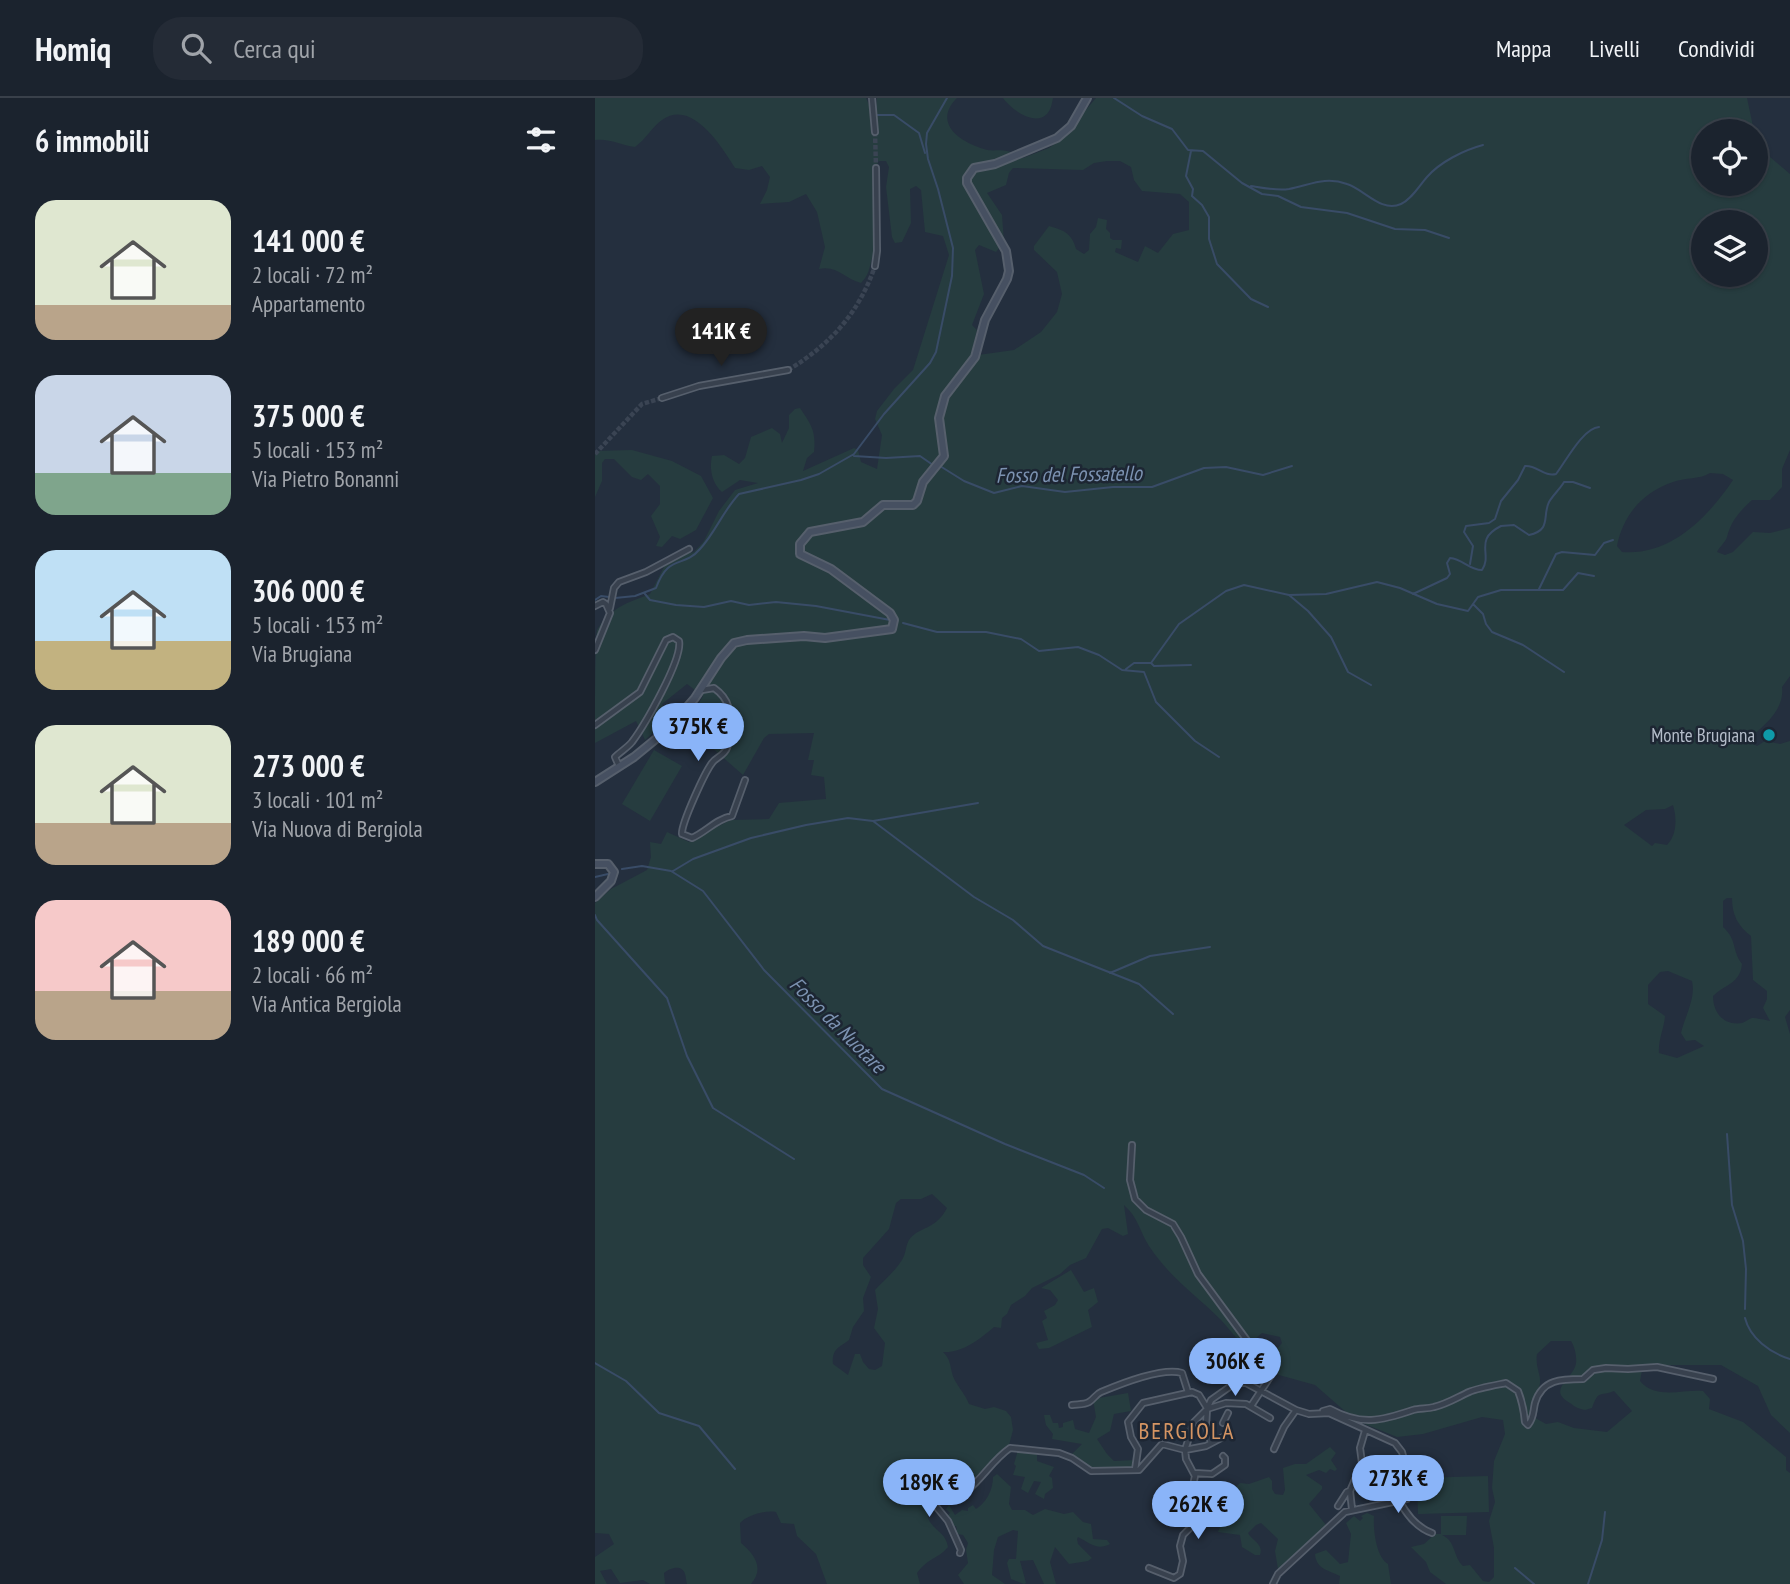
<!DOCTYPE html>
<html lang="it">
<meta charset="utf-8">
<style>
body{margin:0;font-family:"PT Sans Narrow",sans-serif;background:#242b36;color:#f1f3f6;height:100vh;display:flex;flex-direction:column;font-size:26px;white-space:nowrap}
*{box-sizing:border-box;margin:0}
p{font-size:23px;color:#a0a4aa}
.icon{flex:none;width:38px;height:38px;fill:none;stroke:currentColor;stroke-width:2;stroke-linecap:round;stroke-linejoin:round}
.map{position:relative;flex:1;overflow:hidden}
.side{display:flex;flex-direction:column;background:#1b232e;width:595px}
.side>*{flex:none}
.buttons{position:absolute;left:1096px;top:21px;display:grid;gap:14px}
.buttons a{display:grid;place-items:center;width:77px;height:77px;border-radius:50%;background:#1b232e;box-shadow:0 2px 5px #0004,0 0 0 2px #39404a;font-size:35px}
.price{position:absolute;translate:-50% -60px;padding:0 16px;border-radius:24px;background:#8ab4f8;color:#111;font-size:23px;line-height:46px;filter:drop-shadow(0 2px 4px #0008)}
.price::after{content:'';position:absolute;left:50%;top:42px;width:21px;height:16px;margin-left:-10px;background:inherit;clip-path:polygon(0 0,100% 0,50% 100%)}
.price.active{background:#222;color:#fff}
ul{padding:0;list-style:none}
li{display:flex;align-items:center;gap:21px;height:175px;padding:0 35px}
li span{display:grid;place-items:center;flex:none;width:196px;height:140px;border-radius:21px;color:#555}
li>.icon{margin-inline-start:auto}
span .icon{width:84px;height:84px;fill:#fffc;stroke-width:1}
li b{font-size:30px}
h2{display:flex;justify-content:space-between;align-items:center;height:84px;padding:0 35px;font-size:30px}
header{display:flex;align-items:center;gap:42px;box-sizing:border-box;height:98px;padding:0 35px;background:#1b232e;border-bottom:2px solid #39404a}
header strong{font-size:33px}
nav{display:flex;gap:38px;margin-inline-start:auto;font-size:24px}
.search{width:490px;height:63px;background:#242b36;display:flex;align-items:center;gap:18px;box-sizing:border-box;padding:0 24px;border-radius:28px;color:#a0a4aa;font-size:26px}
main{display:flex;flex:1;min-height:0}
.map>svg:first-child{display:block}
</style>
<header>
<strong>Homiq</strong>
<div class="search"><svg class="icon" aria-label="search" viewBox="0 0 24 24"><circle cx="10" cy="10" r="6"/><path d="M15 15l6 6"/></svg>Cerca qui</div>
<nav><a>Mappa</a><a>Livelli</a><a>Condividi</a></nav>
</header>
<main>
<section class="side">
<h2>6 immobili<svg class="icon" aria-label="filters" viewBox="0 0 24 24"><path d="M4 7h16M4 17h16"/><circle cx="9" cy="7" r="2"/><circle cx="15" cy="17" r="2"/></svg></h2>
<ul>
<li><span style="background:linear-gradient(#dfe7d0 75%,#b9a48a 0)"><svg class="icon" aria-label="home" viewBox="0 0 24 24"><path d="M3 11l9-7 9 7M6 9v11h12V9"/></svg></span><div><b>141 000 €</b><p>2 locali · 72 m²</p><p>Appartamento</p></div></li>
<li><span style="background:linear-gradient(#c9d6e8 70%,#7fa58c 0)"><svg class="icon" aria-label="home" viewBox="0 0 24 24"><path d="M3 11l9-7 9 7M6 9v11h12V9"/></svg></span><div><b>375 000 €</b><p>5 locali · 153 m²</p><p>Via Pietro Bonanni</p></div></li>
<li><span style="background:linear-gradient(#bfe0f5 65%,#c2b280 0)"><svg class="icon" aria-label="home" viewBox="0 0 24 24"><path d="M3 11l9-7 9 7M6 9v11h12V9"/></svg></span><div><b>306 000 €</b><p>5 locali · 153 m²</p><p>Via Brugiana</p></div></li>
<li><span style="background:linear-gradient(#dfe7d0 70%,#b9a48a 0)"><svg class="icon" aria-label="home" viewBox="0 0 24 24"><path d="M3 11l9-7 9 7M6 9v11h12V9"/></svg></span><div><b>273 000 €</b><p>3 locali · 101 m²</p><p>Via Nuova di Bergiola</p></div></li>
<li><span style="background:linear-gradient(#f6c9c9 65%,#b9a48a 0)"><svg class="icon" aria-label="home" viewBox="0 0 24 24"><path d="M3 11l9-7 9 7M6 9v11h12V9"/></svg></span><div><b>189 000 €</b><p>2 locali · 66 m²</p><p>Via Antica Bergiola</p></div></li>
</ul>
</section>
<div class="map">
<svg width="1195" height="1486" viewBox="0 0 1195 1486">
<rect width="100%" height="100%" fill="#242f3e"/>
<path fill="#263c3f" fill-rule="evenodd" d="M0 0H271L280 20 282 0H362C337 25 365 44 389 51 397 54 404 51 412 53 417 54 423 58 428 60L454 50 465 42 501 0H1152L1159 33H1108V86H1160V35L1175 59 1195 76V352L1187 371V389L1175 402H1157C1144 414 1136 423 1132 439 1130 445 1124 449 1122 454L1130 457 1138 454 1158 434 1175 435 1195 430V578L1187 589C1190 612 1168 629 1152 642L1162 648 1170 643 1185 646 1195 643V912L1190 919 1195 936V1335L1176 1317 1163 1288 1126 1267H1048L1045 1283C1061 1302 1088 1291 1108 1293L1115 1301 1114 1311 1148 1324 1191 1359V1372L1195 1375V1486H851L835 1474 831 1464 816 1449 829 1446 840 1436H846V1418H872L871 1437H847C861 1443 858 1459 868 1468L875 1467 888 1483 894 1484 899 1479V1450L894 1423 900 1404 897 1390 899 1363 910 1336 908 1322 887 1319 828 1336 802 1339 760 1322 720 1287 684 1277 679 1272 674 1260 687 1245 685 1239 667 1235 653 1247C641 1243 634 1230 626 1222 600 1196 575 1180 554 1148 545 1134 543 1119 529 1107L533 1136 528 1138 513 1130 507 1131 491 1160 475 1167 465 1176 437 1190 430 1198 416 1207 412 1216 407 1220 406 1230 399 1229C385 1241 368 1255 348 1254 355 1261 355 1266 357 1275 359 1285 370 1295 374 1306L390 1311 399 1309 411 1313 416 1319 418 1332 414 1347 379 1380 366 1377 358 1383 353 1392 331 1385 325 1386 319 1392 305 1387 292 1392C304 1404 318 1398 332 1406 333 1412 331 1418 335 1424 342 1434 351 1436 353 1449 343 1461 334 1459 322 1475L325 1486H232L221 1456 202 1438 199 1426 186 1425 181 1414C170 1412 153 1417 145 1425L146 1445C159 1456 170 1470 156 1486H92C91 1483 91 1479 90 1476 87 1466 75 1470 69 1475L70 1486H55L48 1482 25 1485 16 1471 5 1473 12 1486H0V1459L19 1446 14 1436 0 1435V805L16 791 52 772 56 759 55 744 66 746 72 734 94 744 135 722 174 721 184 705 231 701 229 679 216 677 219 662H213L219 635 174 636 169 640 148 677 115 648 130 624 120 617 114 621 101 610 108 598 92 586 67 606 74 620 50 642 41 623 0 645C0 629 0 540 2 532 16 509 32 505 55 496L71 465 86 457 99 454 109 443 124 413 140 392 163 385 145 382 127 394C117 385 114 371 117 358L129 357 144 366 150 360 156 339 177 330 185 336 187 345 194 330V317L200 311 205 310C217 328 221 333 219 354L212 360 208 373 259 350 263 352 266 364 282 371 287 337 280 321 282 313 299 291 318 272 354 157 348 138 330 134 326 92 321 88 315 91 316 125 307 144 300 145 297 139 291 89 294 69 291 63H284C273 80 281 109 282 128 283 139 280 150 277 160 274 171 274 177 266 185 250 181 242 167 224 171L230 149 222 114 211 96 194 104 165 106 172 92 175 79 167 68 154 72 140 70C127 49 97 0 67 22 57 29 51 41 40 49 26 47 14 40 0 42ZM512 63H525L536 69 539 82 547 93 585 96 594 104V132L578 136 563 155 550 148 543 164 520 154 521 150 526 151 527 142H518L515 140V135L511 131 512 122 503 120 501 129 495 136 494 152 489 156 481 151C477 135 468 132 454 128L439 148V152L462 174 467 196 462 214 446 234 419 252 376 258 382 232 377 227 389 196 380 152 384 147 401 154 409 144 407 117 392 95 411 87 414 75 418 70 488 72 499 65ZM1108 124H1160V177H1108ZM1115 375 1128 376 1138 382C1113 419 1076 458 1027 454L1022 448C1028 417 1048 394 1078 384 1092 379 1103 382 1115 375ZM1078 707C1082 720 1082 737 1072 747L1060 745 1057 748 1029 727 1051 712 1070 711ZM1132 800H1137C1137 817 1143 828 1156 838L1158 882 1172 893V901L1168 910 1175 923C1170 922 1162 920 1157 920 1154 921 1150 924 1147 925 1129 928 1118 915 1118 898 1130 886 1145 886 1147 866 1136 851 1143 843 1128 829V803ZM1073 873 1097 883C1101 900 1090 918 1086 935L1091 943 1100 942 1109 948 1082 960 1064 955C1063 942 1069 931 1070 918L1053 906V887L1065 874ZM337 1096 352 1110C340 1133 324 1128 314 1142 311 1147 311 1153 309 1158 304 1170 289 1182 280 1192L283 1211 279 1230 290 1245 287 1268 280 1272 274 1271 268 1264 265 1256H260L253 1277 238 1266C236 1251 245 1249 254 1242L258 1229 269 1213 268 1200 276 1179 268 1167V1160L294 1131 301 1105 306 1101H326ZM956 1243H976C980 1249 983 1262 980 1269 974 1283 953 1293 975 1305 980 1309 984 1311 990 1312L997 1310C1004 1291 1004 1299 1019 1293L1037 1313 1012 1334 979 1330 963 1324 951 1326 935 1317C934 1300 944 1295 945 1285 946 1276 940 1269 942 1256Z
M408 0H458C457 5 456 12 452 16 439 29 416 11 408 0Z
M37 352 77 363 106 378 118 400 101 432 85 441 77 438 67 449 61 448 65 439 56 418 65 406V388L53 376 46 382 37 379 19 361H10L7 365V383L0 399V353Z
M59 652 87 668 55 723 27 706Z
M476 1172 489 1194 499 1190 503 1204 493 1212 497 1229 454 1250 444 1251 441 1245 453 1242 447 1223 452 1220 449 1213 460 1207 463 1202 455 1192 446 1190Z
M533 1295 536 1313 519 1316 515 1333 502 1341 512 1356 519 1363 540 1362 539 1371H496L476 1357 487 1346 457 1341 458 1336 451 1327 449 1317H455L458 1325H463L464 1330 468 1329V1325L478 1322 480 1331 494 1335 501 1319 498 1301Z
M735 1349 741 1355 736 1362 742 1371 740 1373 735 1371 731 1375 724 1372 711 1377 727 1388V1391L714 1406 731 1427 683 1471 680 1453 683 1441 666 1425 661 1427 653 1435C657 1443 669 1446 665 1457H660L647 1449 645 1437 623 1434 629 1419 623 1410 627 1407H632L633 1397H643L641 1389 645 1385 654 1386 674 1379 677 1383V1391L680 1396 688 1397 690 1392 688 1370 700 1366H711Z
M423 1352 442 1354V1363L459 1369 454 1378 457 1380 458 1390 450 1396 449 1401 440 1396 446 1384 439 1383 433 1395 426 1391 430 1379 418 1377 421 1368 419 1366Z
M402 1376 416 1389 414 1406 417 1412H430L438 1417 450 1411 469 1416 478 1414 488 1424 496 1426 498 1441 512 1442 515 1446C502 1453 495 1445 483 1439L482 1441 483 1446 497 1460 493 1463 474 1466 460 1449 455 1464 461 1486H449L438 1462 425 1463 431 1485 429 1486 416 1481 412 1465 414 1461H421L423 1433 418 1432 403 1439 399 1452 397 1477 410 1486H369L363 1477 373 1465 371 1452 373 1445 368 1437 363 1436 361 1439 359 1436 362 1431 361 1428H358L352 1418 355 1415 351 1411 354 1407 360 1417 367 1412 373 1413V1410L378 1407 381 1411C391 1405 398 1392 398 1379Z
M893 1378 894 1414 823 1416 822 1380Z
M772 1415 779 1418C778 1431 781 1459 793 1466L796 1486H744L745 1478C733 1472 721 1471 720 1456L731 1452 745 1466 753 1464 756 1436 751 1425 759 1418 765 1423 768 1420 766 1418Z"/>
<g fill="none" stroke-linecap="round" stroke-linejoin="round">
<path stroke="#394c67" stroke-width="2" d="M519 0 547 18 577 31 593 52 608 53 647 85 667 96 683 98 706 109 752 115 800 131 830 132 854 140
M280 5 281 17H299L317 30 324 35 330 55
M596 53 591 78 598 91 597 98 607 107 614 119V141L622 166 656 201 673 209
M656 88C668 90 682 93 694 91 715 87 730 78 752 86 769 91 786 115 806 106 817 101 824 88 832 79 845 64 869 52 888 47
M259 358 291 360 325 358 338 367
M342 370 345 368 369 383 399 395 427 388 470 394 518 389H557L609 370 631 369 668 377 697 368
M875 466 878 448 869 434 871 428 894 425 900 421 906 403 923 382 930 368C942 367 949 379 961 376 971 363 988 330 1004 329
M944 491 961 456 967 454 1000 457 1009 445 1018 442
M50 496 55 502 81 507 109 509 136 503 154 507 181 504 221 508 295 522
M818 496 852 480 855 476 852 465 855 460C868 461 874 472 887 472 898 456 878 442 906 428L919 427 934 437C957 432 947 418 954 404 958 397 965 391 969 384H978L995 390
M694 497 731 496 782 484 805 490 842 506 873 513 883 499 906 492H968L983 475 999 478
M20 500 40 498 61 490C74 455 88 471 105 451 120 435 128 413 144 396L206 382 224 376 259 356 289 316 335 265 341 254 357 178 358 150 343 91 333 61 331 46 332 35 352 0
M0 502 6 498 14 499
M878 506 888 516 891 526 897 534 928 547 969 574
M308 525 342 534H391L426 541 444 553 483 549 504 557 527 572 549 574 561 604 600 643 624 659
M556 565 584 526 631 493 649 487 694 497 713 513 736 539 753 574 776 587
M531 571 539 565H556L559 568 596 567
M278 723 383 705
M27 771 47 768 76 773 108 793 169 872 287 991 410 1046 489 1077 509 1090
M78 773 98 761 156 740 211 727 253 720 278 723 379 799 418 822 448 848 544 886 578 916
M0 779 13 776
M0 817 2 822 72 900 92 958 118 1010 199 1061
M515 875 555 858 615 849
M1132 1036 1137 1107 1148 1143 1151 1171 1150 1211
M1150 1220C1155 1240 1175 1255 1195 1261
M0 1265 31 1283 64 1315 104 1328 140 1371
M920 1470 939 1486
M993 1486 1007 1442 1010 1414"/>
<path stroke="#3a4453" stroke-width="4.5" stroke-dasharray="4.5 2" stroke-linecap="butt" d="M280 34 281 70
M193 272C235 247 264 215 280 168
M0 356 47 306 67 300"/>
<g stroke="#565f6c" stroke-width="8">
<path id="street" d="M277 0 280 34
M280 168 282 153 281 70
M67 300 104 288 193 272
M0 508 8 504 11 506 15 515 0 552
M15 510 19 490 24 484 51 474 94 451
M107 592 119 590C136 602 135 614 134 633 134 639 134 645 132 650 129 658 121 659 117 665 110 674 86 726 87 736L97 740C111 734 121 721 137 718L150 682
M0 627 45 594 71 542 78 539 84 543C88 561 49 628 37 644 32 650 25 654 20 659L24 668
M537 1047 535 1082 540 1101 551 1112 578 1126 586 1139 603 1176 654 1245 679 1273 656 1308
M477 1307C482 1306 489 1307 494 1304 499 1301 501 1296 506 1294 525 1286 568 1269 587 1275L593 1294
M728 1313 735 1311C766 1328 786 1323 818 1312 825 1310 832 1311 839 1309 852 1306 863 1299 874 1294 883 1290 901 1287 911 1285L923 1293C927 1303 929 1313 930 1324L933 1327C939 1320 938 1313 940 1305 947 1281 967 1281 988 1281L998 1272 1011 1270 1033 1271 1062 1269 1118 1281
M628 1325 633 1315
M616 1345 611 1328 612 1311 616 1302 640 1285H651L701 1312 714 1316 734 1315 800 1345 807 1354 817 1390 812 1401 750 1414 683 1476 678 1486
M679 1351 689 1329 701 1312
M540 1372 543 1351 536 1339 533 1324 548 1305 597 1294 604 1297 612 1310
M599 1375 617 1376 630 1367V1360L628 1358
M805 1404C812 1417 823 1430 837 1435
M743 1408 752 1394 755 1393
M757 1411 755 1393 767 1365 765 1350 770 1333
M595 1420 614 1424
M365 1455 366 1452 353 1423 339 1406C352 1394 364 1400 374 1391 389 1378 399 1361 415 1350L464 1355 477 1360 496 1373 544 1372 567 1346 590 1352 611 1348 628 1339
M554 1470 579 1480 585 1476 588 1463 585 1448 588 1437 595 1430 596 1397 600 1378 591 1361 590 1352 599 1324 612 1311 631 1305 651 1306 675 1320"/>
</g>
<g stroke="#565f6c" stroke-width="10">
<path id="secondary" d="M0 684 39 659 72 632 100 600 126 560 139 545 152 542 209 538 230 540 297 531 299 522 295 515 236 471 205 456V446L215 434 268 424 288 407H318L322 403 328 384 349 358 344 320 350 298 380 259 390 222 412 181 414 173 411 153 372 85V80L379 70 400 66 462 40 476 28 492 0
M0 766H13L19 774 16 783 0 799"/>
</g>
<use href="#street" stroke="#38414e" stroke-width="4.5"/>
<use href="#secondary" stroke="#465061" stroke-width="6"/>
</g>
<circle fill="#0f9aa8" stroke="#1d2633" stroke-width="2.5" cx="1174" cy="637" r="7"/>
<g text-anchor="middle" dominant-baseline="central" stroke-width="5" stroke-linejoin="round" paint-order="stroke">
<g font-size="19" fill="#b4bcc9" stroke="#1d2633" text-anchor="end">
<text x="1160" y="637">Monte Brugiana</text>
</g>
<g font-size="21" font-style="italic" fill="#7c92b1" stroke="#1d2633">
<text transform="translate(474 376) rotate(-1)">Fosso del Fossatello</text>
<text transform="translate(243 927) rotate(45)">Fosso da Nuotare</text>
</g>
<g font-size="23" letter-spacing="2" fill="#d59563" stroke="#1d2633">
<text x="592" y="1332">BERGIOLA</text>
</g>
</g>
</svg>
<div class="buttons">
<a><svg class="icon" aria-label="locate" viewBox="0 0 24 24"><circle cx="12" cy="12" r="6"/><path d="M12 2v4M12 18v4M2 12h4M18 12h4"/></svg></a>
<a><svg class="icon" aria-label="layers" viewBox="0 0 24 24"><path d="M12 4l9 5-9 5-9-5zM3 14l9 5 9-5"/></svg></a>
</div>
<b class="price active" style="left:126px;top:270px">141K €</b>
<b class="price" style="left:103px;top:665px">375K €</b>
<b class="price" style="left:640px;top:1300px">306K €</b>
<b class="price" style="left:803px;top:1417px">273K €</b>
<b class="price" style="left:334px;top:1421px">189K €</b>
<b class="price" style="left:603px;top:1443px">262K €</b>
</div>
</main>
